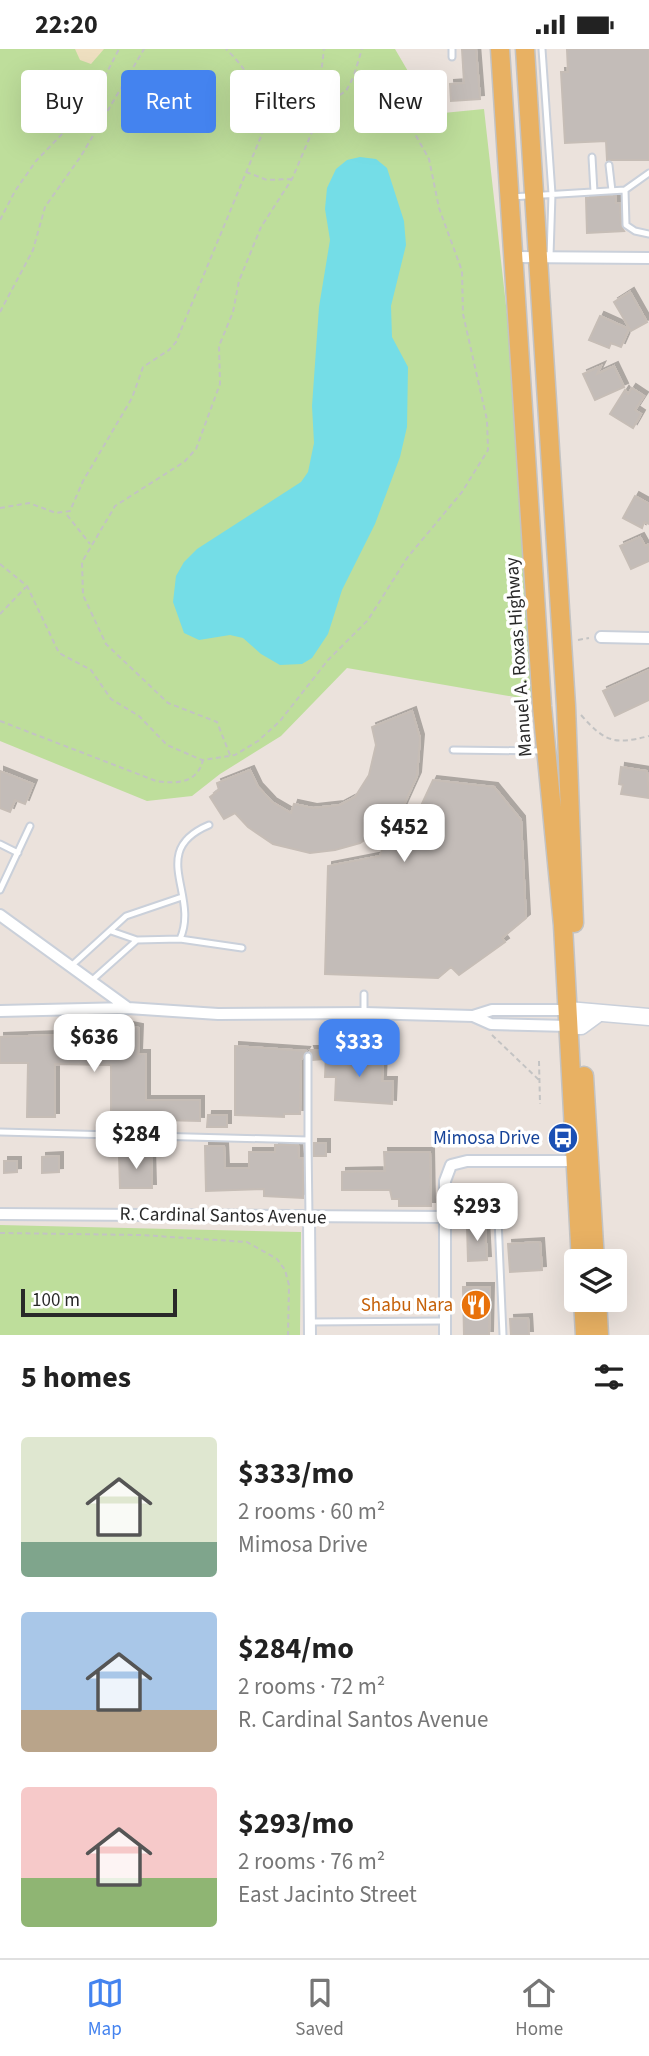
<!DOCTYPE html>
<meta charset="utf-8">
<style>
body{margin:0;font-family:"Source Sans 3",sans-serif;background:#f2f2f2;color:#222;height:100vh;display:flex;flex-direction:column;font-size:26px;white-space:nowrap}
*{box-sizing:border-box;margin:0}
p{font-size:23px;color:#767676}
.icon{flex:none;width:38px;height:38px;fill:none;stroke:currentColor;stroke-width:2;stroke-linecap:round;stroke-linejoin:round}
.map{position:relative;height:1286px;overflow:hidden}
.sheet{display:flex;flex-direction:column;background:#fff;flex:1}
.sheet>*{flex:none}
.guide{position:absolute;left:21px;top:21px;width:607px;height:63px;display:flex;gap:14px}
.controls{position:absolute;left:564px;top:1200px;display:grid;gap:14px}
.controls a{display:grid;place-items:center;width:63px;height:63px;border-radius:7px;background:#fff;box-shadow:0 7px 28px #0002;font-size:35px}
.scale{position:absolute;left:21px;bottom:18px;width:156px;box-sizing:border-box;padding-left:7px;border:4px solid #292929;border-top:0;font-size:19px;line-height:24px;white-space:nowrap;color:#292929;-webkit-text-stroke:5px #fff;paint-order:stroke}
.price{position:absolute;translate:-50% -60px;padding:0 16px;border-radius:14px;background:#fff;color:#222;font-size:23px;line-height:46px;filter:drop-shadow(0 2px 4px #0008)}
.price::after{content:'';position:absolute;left:50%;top:42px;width:21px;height:16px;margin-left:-10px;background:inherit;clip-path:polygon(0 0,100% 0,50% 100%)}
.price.selected{background:#4483ef;color:#fff}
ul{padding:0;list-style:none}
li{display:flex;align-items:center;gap:21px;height:175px;padding:0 21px}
li span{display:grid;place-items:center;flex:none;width:196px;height:140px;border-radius:7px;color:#555}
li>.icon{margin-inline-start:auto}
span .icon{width:84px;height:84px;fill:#fffc;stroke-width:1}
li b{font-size:30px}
h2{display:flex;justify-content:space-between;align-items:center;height:84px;padding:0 21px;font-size:30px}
.chip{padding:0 24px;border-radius:7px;background:#fff;box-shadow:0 7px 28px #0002;font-size:24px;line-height:63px}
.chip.selected{background:#4483ef;color:#fff}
.status{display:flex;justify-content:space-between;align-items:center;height:49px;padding:0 35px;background:#fff;direction:ltr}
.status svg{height:19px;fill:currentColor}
.tab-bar{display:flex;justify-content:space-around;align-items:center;height:98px;border-top:2px solid #e0e0e0;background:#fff;font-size:19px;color:#767676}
.tab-bar a{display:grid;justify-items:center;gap:4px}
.tab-bar .selected{color:#4483ef}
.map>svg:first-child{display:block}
</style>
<div class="status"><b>22:20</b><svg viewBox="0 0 49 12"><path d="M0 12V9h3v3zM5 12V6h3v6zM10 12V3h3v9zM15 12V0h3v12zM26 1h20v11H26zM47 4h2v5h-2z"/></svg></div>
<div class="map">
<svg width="649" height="1286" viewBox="0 0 649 1286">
<defs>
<filter id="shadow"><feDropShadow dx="4" dy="-4" stdDeviation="0" flood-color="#0004"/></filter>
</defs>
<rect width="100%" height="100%" fill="#ebe2dc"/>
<path fill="#bede9b" d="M0 0H395L433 65 484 60 513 319 532 651 347 619 281 687 220 725 192 747 147 752 0 692Z
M0 1176 301 1183 300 1286H0Z"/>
<path fill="#eedfc0" d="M75 0H104L91 15 80 11Z"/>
<path fill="#74dde7" d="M360 108 376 110 387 119 404 172 406 196 391 257 392 288 408 318 407 378 400 408 375 475 342 541 328 585 312 609 302 615 280 616 261 605 243 589 230 586 199 591 184 584 173 553 176 527 184 513 197 500 301 433 308 423 314 394 312 357 319 258 330 191 325 160 327 139 336 120 347 111Z"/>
<path fill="#c3bcb8" stroke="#c6bdb6" stroke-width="2" filter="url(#shadow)" d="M462 0H476L480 50 451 52 450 35 464 34Z
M567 0H649V111H607L606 92 565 94 561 23H568Z
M136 49 151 56 143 74 127 66Z
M616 147V154H620L621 177 624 182 587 184 586 149Z
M630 243 647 273 631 282 614 253Z
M600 267 629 280 621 298 611 294 609 299 589 291Z
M601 317 597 325 614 317 624 338 595 351 583 325Z
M632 339 644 347 635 361 641 365 633 379 610 365 625 341 628 345Z
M635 447 649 455V475L644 473 642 479 623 469Z
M640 488 645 497 649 495V512L631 520 620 497Z
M649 621V651L615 667 603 642Z
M412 662 420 689 417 727 402 760 413 774 433 731 494 738 521 771 526 869 502 889 505 893 459 926 451 918 438 929 325 925 328 817 380 807 382 801 373 785 360 794 335 801 310 804 273 795 248 778 235 764 224 770 210 748 219 741 217 734 250 721 258 738 272 753 291 764 294 755 313 759 340 756 355 748 369 726 376 696 372 678Z
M621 718 647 722 649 749 621 745 623 736 619 735Z
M0 722 33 735 25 755 15 751 10 763 0 759Z
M114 974 139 979 138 1005H146V1051H200V1072L120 1070V1065H111V1016L55 1015V1068H27L28 1014H0V988L54 986 53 989 112 991Z
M235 997 306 1002 301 1011 300 1065H284V1068L235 1066Z
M310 1001H323V1010L313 1011Z
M326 1006 383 1008 382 1032H393L392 1055 335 1051 336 1028H325Z
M208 1066H227V1078H207Z
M314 1094H326V1107H314Z
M275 1096H298L299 1109H303V1149L264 1147V1140L206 1142 205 1097H224L225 1119H249V1103H275Z
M384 1103H430L431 1157H399V1150H392L390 1141H342V1123L385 1122Z
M151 1104 152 1139H120L119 1105Z
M59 1107V1123L42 1124V1108Z
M4 1112H17V1123L4 1124Z
M485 1175 487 1211 468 1212 467 1176Z
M540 1193 542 1221 510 1223 508 1195Z
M463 1238H490L489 1286H464Z
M528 1269 529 1286H511L510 1270Z"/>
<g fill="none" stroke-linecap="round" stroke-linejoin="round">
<g stroke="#cad0da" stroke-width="9">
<path id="lane" d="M542 0 552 145 550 207
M452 8V0
M592 108 594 143
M609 116 612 142
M625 141 626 176 635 182 649 185
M511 148 625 141 649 124
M453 701 544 702
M0 795 18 804
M0 841 30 777
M111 882 137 891
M180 890 242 899
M70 918 126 867 182 848
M90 933 137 891 180 890C200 846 147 802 209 776
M364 945V964
M0 1083 308 1091 309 1169
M308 1091V1007
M498 1170 503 1286
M311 1273 444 1272"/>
</g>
<g stroke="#cad0da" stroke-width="14">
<path id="street" d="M513 208 649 209
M601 588 649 589
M0 866 128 959
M0 962 128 959 218 965 364 964 473 967 491 975 569 977
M473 967 492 961H568
M0 1165 446 1168
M309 1169 310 1286
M445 1286V1132L451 1116 467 1112H580"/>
</g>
<g stroke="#cad0da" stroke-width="19">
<path id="secondary" d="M568 961 649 968
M569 977H581L596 966"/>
</g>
<g stroke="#c3c3c3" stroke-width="21">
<path id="primary" d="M500 0 542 657 563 876 581 1213
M525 0 566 657 574 874
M584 1027 595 1213
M583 1251 585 1286
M597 1251 599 1286"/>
</g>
<path stroke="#c3c3c3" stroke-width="2" stroke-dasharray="5 3.5" stroke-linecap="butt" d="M262 81 338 47 346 42 354 27
M246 123 267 131 291 130
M0 171 15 142 36 112 90 56 119 0
M0 263 33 201 45 158 81 107 144 0
M0 459 29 454 56 464 70 462 83 432 132 349 143 318 169 301 176 293 262 85C264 49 252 25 226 0
M67 466 90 495
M0 515 27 537 59 604 91 621 111 650 139 667 167 696 202 711
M0 565 26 538
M578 591 589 589
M581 666C605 693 614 696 649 687
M0 672 156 732C176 735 197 735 203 711L235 706 258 692 280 672 328 611 368 571 407 509 462 443 488 401 487 371 463 265 462 222 439 159 429 110 406 69 376 48 354 26 362 0
M230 706 217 673 168 654 106 595 83 546 82 513 115 457 184 413 196 400 220 335 219 297 233 263 239 232 261 178 292 130 315 76 324 0
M492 986 539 1031
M539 1012 540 1055
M0 1184 141 1186 247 1193 277 1210 285 1221 289 1236 288 1286"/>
<use href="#lane" stroke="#fff" stroke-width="5"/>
<use href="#street" stroke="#fff" stroke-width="10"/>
<use href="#secondary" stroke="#fff" stroke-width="16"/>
<use href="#primary" stroke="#e8b163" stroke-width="18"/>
</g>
<defs>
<g id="bus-disc" transform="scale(1.575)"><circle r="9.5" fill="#1a4fb4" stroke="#fff"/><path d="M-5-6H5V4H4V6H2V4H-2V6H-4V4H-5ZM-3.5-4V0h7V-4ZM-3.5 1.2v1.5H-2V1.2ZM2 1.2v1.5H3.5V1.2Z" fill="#fff"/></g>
<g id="restaurant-disc" transform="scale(1.575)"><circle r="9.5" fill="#e8710a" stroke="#fff"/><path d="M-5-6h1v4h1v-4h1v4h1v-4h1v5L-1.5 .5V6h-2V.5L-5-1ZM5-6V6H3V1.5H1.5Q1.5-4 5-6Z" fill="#fff"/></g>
</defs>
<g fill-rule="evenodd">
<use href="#bus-disc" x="563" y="1089"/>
<use href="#restaurant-disc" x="476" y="1256"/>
</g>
<g text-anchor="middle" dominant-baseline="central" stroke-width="7" stroke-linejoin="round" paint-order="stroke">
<g font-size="19" fill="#292929" stroke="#fff">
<text transform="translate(519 608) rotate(-94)">Manuel A. Roxas Highway</text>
<text transform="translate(223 1167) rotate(1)">R. Cardinal Santos Avenue</text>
</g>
<g font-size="19" fill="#164399" stroke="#fff" text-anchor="end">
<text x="540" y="1089">Mimosa Drive</text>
</g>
<g font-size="19" fill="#c56008" stroke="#fff" text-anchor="end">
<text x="453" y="1256">Shabu Nara</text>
</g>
</g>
</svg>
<div class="controls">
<a><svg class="icon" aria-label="layers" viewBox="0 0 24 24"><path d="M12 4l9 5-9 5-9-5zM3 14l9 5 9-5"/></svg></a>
</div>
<div class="scale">100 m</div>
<b class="price" style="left:404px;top:815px">$452</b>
<b class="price" style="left:94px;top:1025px">$636</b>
<b class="price selected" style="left:359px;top:1030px">$333</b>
<b class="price" style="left:136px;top:1122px">$284</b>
<b class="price" style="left:477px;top:1194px">$293</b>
<div class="guide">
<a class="chip">Buy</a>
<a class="chip selected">Rent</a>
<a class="chip">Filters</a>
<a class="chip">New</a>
</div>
</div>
<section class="sheet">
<h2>5 homes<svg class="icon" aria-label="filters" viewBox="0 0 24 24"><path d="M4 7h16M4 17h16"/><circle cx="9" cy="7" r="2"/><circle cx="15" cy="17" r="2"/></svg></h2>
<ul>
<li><span style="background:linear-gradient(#dfe7d0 75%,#7fa58c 0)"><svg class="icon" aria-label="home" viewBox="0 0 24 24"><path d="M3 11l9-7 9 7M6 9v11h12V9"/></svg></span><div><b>$333/mo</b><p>2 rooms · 60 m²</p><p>Mimosa Drive</p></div></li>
<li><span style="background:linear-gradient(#a9c7e8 70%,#b9a48a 0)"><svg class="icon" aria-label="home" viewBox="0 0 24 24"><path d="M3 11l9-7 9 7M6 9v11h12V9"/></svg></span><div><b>$284/mo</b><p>2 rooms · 72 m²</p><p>R. Cardinal Santos Avenue</p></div></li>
<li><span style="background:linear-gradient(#f6c9c9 65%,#8fb573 0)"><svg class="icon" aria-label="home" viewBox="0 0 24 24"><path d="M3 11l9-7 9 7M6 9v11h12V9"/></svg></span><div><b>$293/mo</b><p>2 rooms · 76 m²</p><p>East Jacinto Street</p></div></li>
</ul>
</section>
<nav class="tab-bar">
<a class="selected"><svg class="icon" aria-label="map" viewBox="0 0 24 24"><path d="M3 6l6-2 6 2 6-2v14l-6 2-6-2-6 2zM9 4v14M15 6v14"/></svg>Map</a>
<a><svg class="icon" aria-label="saved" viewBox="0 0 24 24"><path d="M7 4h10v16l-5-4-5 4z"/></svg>Saved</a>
<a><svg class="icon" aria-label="home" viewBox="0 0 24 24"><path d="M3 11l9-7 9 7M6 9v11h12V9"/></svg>Home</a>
</nav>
